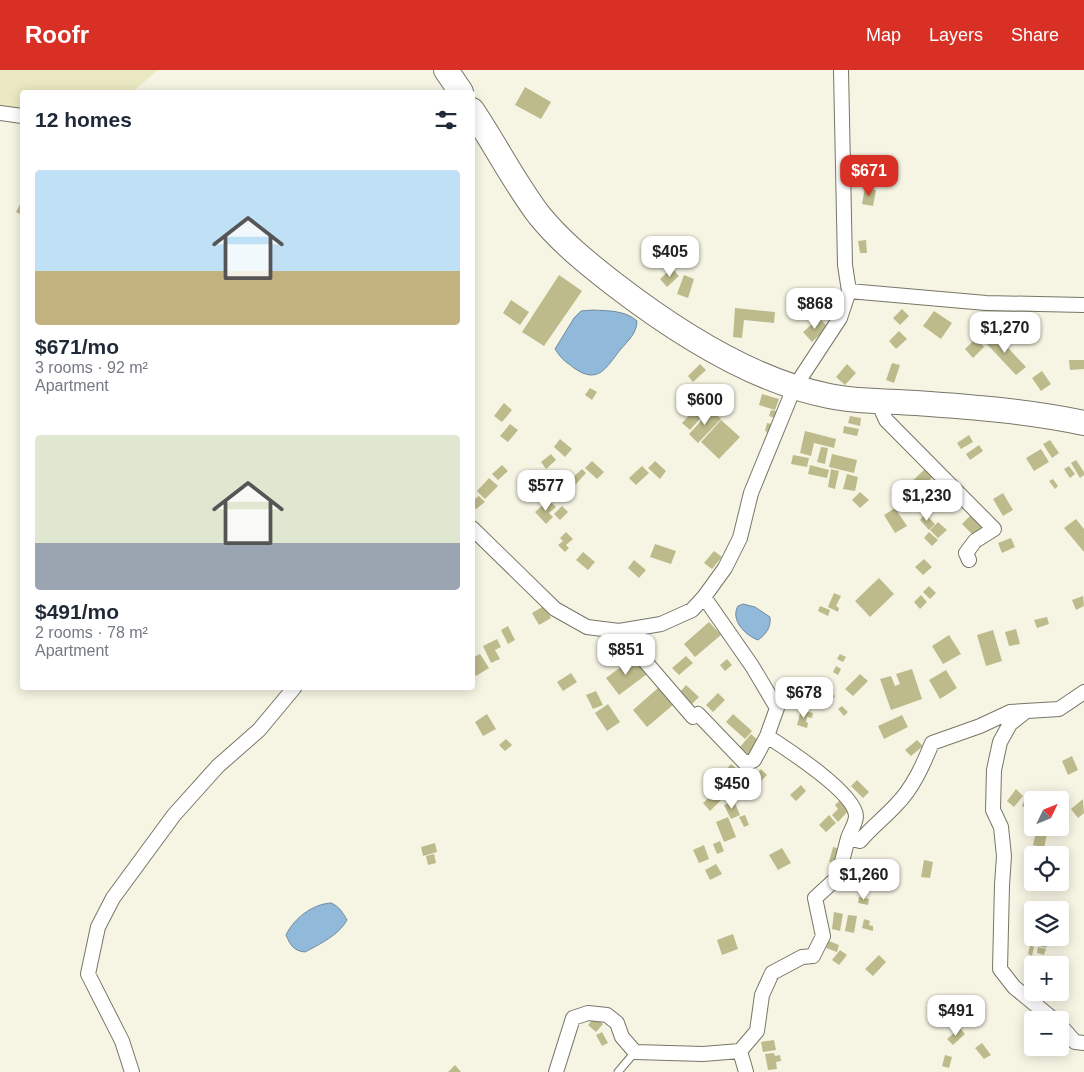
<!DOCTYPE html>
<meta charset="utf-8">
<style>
body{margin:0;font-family:Arial,sans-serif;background:#f6f6f7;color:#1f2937;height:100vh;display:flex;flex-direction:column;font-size:19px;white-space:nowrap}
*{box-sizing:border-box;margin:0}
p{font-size:16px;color:#747a83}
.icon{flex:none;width:28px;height:28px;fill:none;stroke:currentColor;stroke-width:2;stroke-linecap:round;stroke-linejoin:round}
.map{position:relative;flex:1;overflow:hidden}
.details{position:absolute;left:20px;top:20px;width:455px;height:600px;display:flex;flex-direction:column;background:#fff;border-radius:5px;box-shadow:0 2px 12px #0003}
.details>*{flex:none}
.needle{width:32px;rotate:47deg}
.buttons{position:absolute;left:1024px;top:721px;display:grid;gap:10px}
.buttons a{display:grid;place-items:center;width:45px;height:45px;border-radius:5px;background:#fff;box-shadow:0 2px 12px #0003;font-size:25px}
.price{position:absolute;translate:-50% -42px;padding:0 11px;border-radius:10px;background:#fff;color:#222;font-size:16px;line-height:32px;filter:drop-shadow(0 1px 2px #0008)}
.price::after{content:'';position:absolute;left:50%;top:30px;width:15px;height:11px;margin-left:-8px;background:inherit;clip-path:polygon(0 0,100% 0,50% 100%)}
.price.current{background:#d93025;color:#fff}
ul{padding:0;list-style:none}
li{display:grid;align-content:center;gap:10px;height:265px;padding:0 15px}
li span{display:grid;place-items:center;height:155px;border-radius:5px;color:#555}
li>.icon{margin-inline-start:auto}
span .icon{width:90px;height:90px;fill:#fffc;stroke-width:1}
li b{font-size:21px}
h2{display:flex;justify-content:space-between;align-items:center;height:60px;padding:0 15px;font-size:21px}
header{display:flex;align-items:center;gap:30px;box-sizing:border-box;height:70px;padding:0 25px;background:#d93025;color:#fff}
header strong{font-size:24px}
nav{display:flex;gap:28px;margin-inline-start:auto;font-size:18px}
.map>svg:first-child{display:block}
</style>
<header>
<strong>Roofr</strong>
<nav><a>Map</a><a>Layers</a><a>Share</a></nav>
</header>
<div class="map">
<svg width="1084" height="1002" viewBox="0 0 1084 1002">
<rect width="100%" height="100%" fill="#f6f5e4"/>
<path fill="#ebe9c1" d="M0 0H158L132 22H22V40L0 41Z"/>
<path fill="#91b9da" stroke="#708ca1" d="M593 240C608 241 625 240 637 251 637 263 628 271 620 280 606 298 598 315 574 298 564 290 563 291 555 279L574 248 581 241Z
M743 534 755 537 770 547C771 558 766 564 758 570 745 565 730 550 738 536Z
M331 833C339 836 343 843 347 850 339 865 320 874 305 882 294 881 290 875 286 865 294 848 313 834 331 833Z"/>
<path fill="#bdbb8b" d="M525 17 551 32 541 49 515 35Z
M865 118 876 120 873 136 862 134Z
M22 130V145L16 142Z
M866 170 867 183H860L858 171Z
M672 198 679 206 667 217 660 209Z
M559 205 582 221 544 276 522 262Z
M684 205 694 209 688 228 677 224Z
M511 230 529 242 520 255 503 243Z
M735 238 775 242 774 253 744 250 742 268 733 267Z
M902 239 909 246 900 255 893 248Z
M934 241 952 253 941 269 923 256Z
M819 248 828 257 812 272 803 262Z
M899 261 907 269 896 279 889 271Z
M994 263 1026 297 1016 305 984 271Z
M976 268 984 277 973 288 965 279Z
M1069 290H1084V299L1070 300Z
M892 293 900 295 894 313 886 310Z
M700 294 706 300 693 312 688 306Z
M847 294 856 303 845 315 836 307Z
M1042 301 1051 314 1041 321 1032 308Z
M590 318 597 322 592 330 585 325Z
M762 324 779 329 775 340 759 335Z
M504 333 512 340 502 352 494 346Z
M697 337 704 344 690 360 682 353Z
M711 340 721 349 698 373 689 364Z
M771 340 777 341 775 348 769 346Z
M850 346 861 348 860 356 848 353Z
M721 350 740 367 719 389 701 372Z
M767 353 772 354 770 363 765 361Z
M510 354 518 360 508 372 500 366Z
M844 356 859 359 857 366 843 363Z
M805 361 836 369 834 378 814 373 811 386 800 383Z
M969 365 973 372 961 379 957 373Z
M560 369 572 379 565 387 554 377Z
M1050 370 1059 383 1052 388 1043 374Z
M979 375 983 381 970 390 966 384Z
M821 377 828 378 825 394 817 392Z
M1041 379 1049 392 1034 401 1026 388Z
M551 384 556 390 546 399 541 392Z
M832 384 857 390 854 403 829 397Z
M793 385 809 388 807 397 791 394Z
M1076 390 1084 402V405L1080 408 1071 393Z
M592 391 604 402 597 409 585 398Z
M655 391 666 401 660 409 648 398Z
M502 395 508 401 498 410 492 404Z
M810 395 829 400 827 408 808 404Z
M642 396 649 403 636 415 629 408Z
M1069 396 1075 404 1070 408 1064 399Z
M926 398 934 406 911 427 904 419Z
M582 399 586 403 576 414 571 409Z
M831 399 839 401 835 419 828 417Z
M847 404 858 407 855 421 843 419Z
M489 408 498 416 485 429 477 421Z
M1053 409 1058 416 1055 419 1049 411Z
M919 421 929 432 921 438 912 428Z
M860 422 869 430 860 438 852 430Z
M1003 423 1013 440 1003 446 993 429Z
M479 426 485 432 476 439 472 435V431Z
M549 430 556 437 549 443 553 447 546 454 535 442Z
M562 436 568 442 560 450 554 444Z
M895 438 907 456 895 463 884 445Z
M925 444 935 454 929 460 920 450Z
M972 444 984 456 974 466 962 454Z
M1076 449 1084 459V482L1064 458Z
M938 452 947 460 938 468 930 460Z
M566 462 573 469 566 475 569 478 565 482 558 475 563 471 560 468Z
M929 462 938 470 932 476 924 468Z
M1011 468 1015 477 1002 483 998 473Z
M655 474 676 481 671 494 650 487Z
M714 481 722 487 712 499 704 493Z
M583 482 595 492 588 500 576 490Z
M924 489 932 497 923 505 915 497Z
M634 490 646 500 639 508 628 498Z
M879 508 894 524 870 547 855 531Z
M929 516 936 523 930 529 923 522Z
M834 523 841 526 836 536 839 538 838 542 828 537Z
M921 525 927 532 920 539 914 532Z
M1083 526 1084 536 1076 540 1072 530Z
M544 536 551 548 539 555 532 543Z
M820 536 830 540 828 546 818 541Z
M1047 547 1049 554 1037 558 1034 550Z
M709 552 721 565 695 587 684 574Z
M508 556 515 570 508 574 501 560Z
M1016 559 1020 574 1009 576 1005 562Z
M993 560 1002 591 986 596 977 565Z
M949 565 961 584 943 594 932 576Z
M497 569 501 577 495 580 500 589 491 593 483 576Z
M480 584 489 598 476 606 472 599V588Z
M840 584 846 587 843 592 837 589Z
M686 586 693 593 679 605 672 598Z
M634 587 647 604 619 625 606 608Z
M727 589 732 595 725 601 720 595Z
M836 596 841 599 838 605 833 602Z
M912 599 922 629 891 640 880 609 891 606 895 616 900 614 896 604Z
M946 600 957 618 940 629 929 610Z
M571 603 577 612 563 621 557 612Z
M860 604 868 611 853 626 845 619Z
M686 615 699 627 692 634 680 622Z
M658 618 673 635 647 657 633 640Z
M826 619 835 626 827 637 817 630Z
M596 621 603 635 593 639 586 625Z
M718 623 725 630 713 642 706 635Z
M608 634 620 652 607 661 595 643Z
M842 636 848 642 844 646 838 639Z
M801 640 813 643 812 648 807 647 806 652 808 653 807 658 797 655Z
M487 644 496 659 483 666 475 652Z
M733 644 752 661 745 669 726 652Z
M902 645 908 657 884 669 878 656Z
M751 664 761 673 750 686 740 677Z
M506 669 512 675 505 681 499 675Z
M917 670 923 676 911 686 905 680Z
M1072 686 1078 700 1068 705 1062 691Z
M731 694 737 699 729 708 723 703Z
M761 699 767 705 761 711 755 706Z
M857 710 869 722 863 728 851 716Z
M757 711 761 715 756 720 752 716Z
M801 715 806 721 796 731 790 725Z
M1016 719 1023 726 1014 737 1007 731Z
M716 721 723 728 710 741 703 733Z
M1025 729 1032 732V741L1022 736Z
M1083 729 1084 743 1078 748 1071 739Z
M840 730 849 740 838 752 832 745 838 739 835 735Z
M734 731 740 745 731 749 724 735Z
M745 745 749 755 744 757 739 747Z
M829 745 836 753 826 762 819 755Z
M728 747 736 767 724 772 716 752Z
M1036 762 1047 764 1044 778 1033 775Z
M720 771 724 781 717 784 713 774Z
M435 773 437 782 423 786 421 777Z
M704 775 709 789 699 793 693 780Z
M833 777 840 779 836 793 829 792Z
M782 778 791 793 778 800 769 785Z
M434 784 436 793 428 795 426 786Z
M924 790 933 792 930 808 921 807Z
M716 794 722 804 710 810 705 800Z
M859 827 869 829 868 835 858 833Z
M834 842 843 844 840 861 832 859Z
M848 845 857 846 854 863 845 861Z
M864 849 870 851 869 855 873 856V861L862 858Z
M733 864 738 879 722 885 717 870Z
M1036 868 1048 869 1046 878 1035 875Z
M829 871 839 875 837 882 826 878Z
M1030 875 1034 877 1032 886 1028 884Z
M1038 877 1046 879 1044 885 1037 883Z
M840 880 847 885 839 895 832 890Z
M879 885 886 892 873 906 865 899Z
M1028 905 1032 906 1030 916 1026 915Z
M595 947 603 954 596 962 588 955Z
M960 958 965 964 953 975 947 969Z
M602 962 608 973 602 976 596 965Z
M774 970 776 980 763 982 761 972Z
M982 973 991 985 984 989 975 978Z
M774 983 775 986 780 985 781 991 776 992 777 999 768 1000 765 984Z
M945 985 952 987 949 998 942 996Z
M455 995 461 1002H448Z"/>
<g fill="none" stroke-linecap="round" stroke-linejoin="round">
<g stroke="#777667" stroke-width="9">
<path id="lane" d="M618 1002 635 982"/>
</g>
<g stroke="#777667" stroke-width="16">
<path id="street" d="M0 43 22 46
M849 221 986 233 1084 235
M877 330 886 350 994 459 975 471 966 483 969 490
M472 458 555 539 587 557 619 561 661 554 692 540 704 527 725 498 740 468 751 423 794 318 840 248 849 221 845 195 841 0
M619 561 693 647 698 644 746 694 754 690 767 666 777 638 752 596 704 527
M1025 642 1010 654 1000 672 994 700 993 740 1001 757 1004 786 1002 815 1000 899 1014 917 1054 950
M767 666C787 679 855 723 856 746 856 753 850 762 848 768
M1060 955 1075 972 1084 973
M132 1002 122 971 88 904 98 857 113 828 174 745 218 696 259 660 294 618
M556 1002 573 948 588 943 607 945 617 953 622 967 635 982 703 984 740 981
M746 1002 740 981 757 961 762 925 772 903 802 887 813 886 823 866 815 828 838 807 848 768 860 771C871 758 884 748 896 735 913 718 923 695 932 673L980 656 1010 642 1059 639 1084 622"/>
</g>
<g stroke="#777667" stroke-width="26">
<path id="highway" d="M446 0 461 22
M472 40C495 74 514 112 539 145 561 172 587 193 614 214 675 261 752 311 829 326 858 332 887 331 916 333 972 337 1028 341 1084 353"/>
</g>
<use href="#lane" stroke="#fff" stroke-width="7"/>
<use href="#street" stroke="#fff" stroke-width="14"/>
<use href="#highway" stroke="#fff" stroke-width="24"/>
</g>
</svg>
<div class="buttons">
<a><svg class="needle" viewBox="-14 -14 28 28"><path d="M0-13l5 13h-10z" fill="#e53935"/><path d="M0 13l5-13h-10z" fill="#747a83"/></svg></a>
<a><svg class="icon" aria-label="locate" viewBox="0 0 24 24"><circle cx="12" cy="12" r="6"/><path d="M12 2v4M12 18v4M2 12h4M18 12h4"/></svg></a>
<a><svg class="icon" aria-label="layers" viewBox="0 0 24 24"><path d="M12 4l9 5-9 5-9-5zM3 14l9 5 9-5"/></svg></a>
<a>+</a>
<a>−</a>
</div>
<b class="price current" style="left:869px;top:127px">$671</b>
<b class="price" style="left:670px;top:208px">$405</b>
<b class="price" style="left:815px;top:260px">$868</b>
<b class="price" style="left:1005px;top:284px">$1,270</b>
<b class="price" style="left:705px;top:356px">$600</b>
<b class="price" style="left:546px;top:442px">$577</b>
<b class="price" style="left:927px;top:452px">$1,230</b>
<b class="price" style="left:626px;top:606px">$851</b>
<b class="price" style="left:804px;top:649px">$678</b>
<b class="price" style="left:732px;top:740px">$450</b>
<b class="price" style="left:864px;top:831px">$1,260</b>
<b class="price" style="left:956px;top:967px">$491</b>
<section class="details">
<h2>12 homes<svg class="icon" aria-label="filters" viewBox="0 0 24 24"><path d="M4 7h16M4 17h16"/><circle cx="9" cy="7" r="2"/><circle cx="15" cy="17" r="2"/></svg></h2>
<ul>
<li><span style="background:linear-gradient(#bfe0f5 65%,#c2b280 0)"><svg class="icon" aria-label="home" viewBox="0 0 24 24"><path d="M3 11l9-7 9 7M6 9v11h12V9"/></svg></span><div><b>$671/mo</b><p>3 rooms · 92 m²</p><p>Apartment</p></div></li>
<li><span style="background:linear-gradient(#dfe7d0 70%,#9aa5b1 0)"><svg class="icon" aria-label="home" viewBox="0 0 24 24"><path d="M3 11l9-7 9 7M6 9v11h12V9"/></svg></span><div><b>$491/mo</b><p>2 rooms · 78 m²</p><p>Apartment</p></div></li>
</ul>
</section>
</div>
